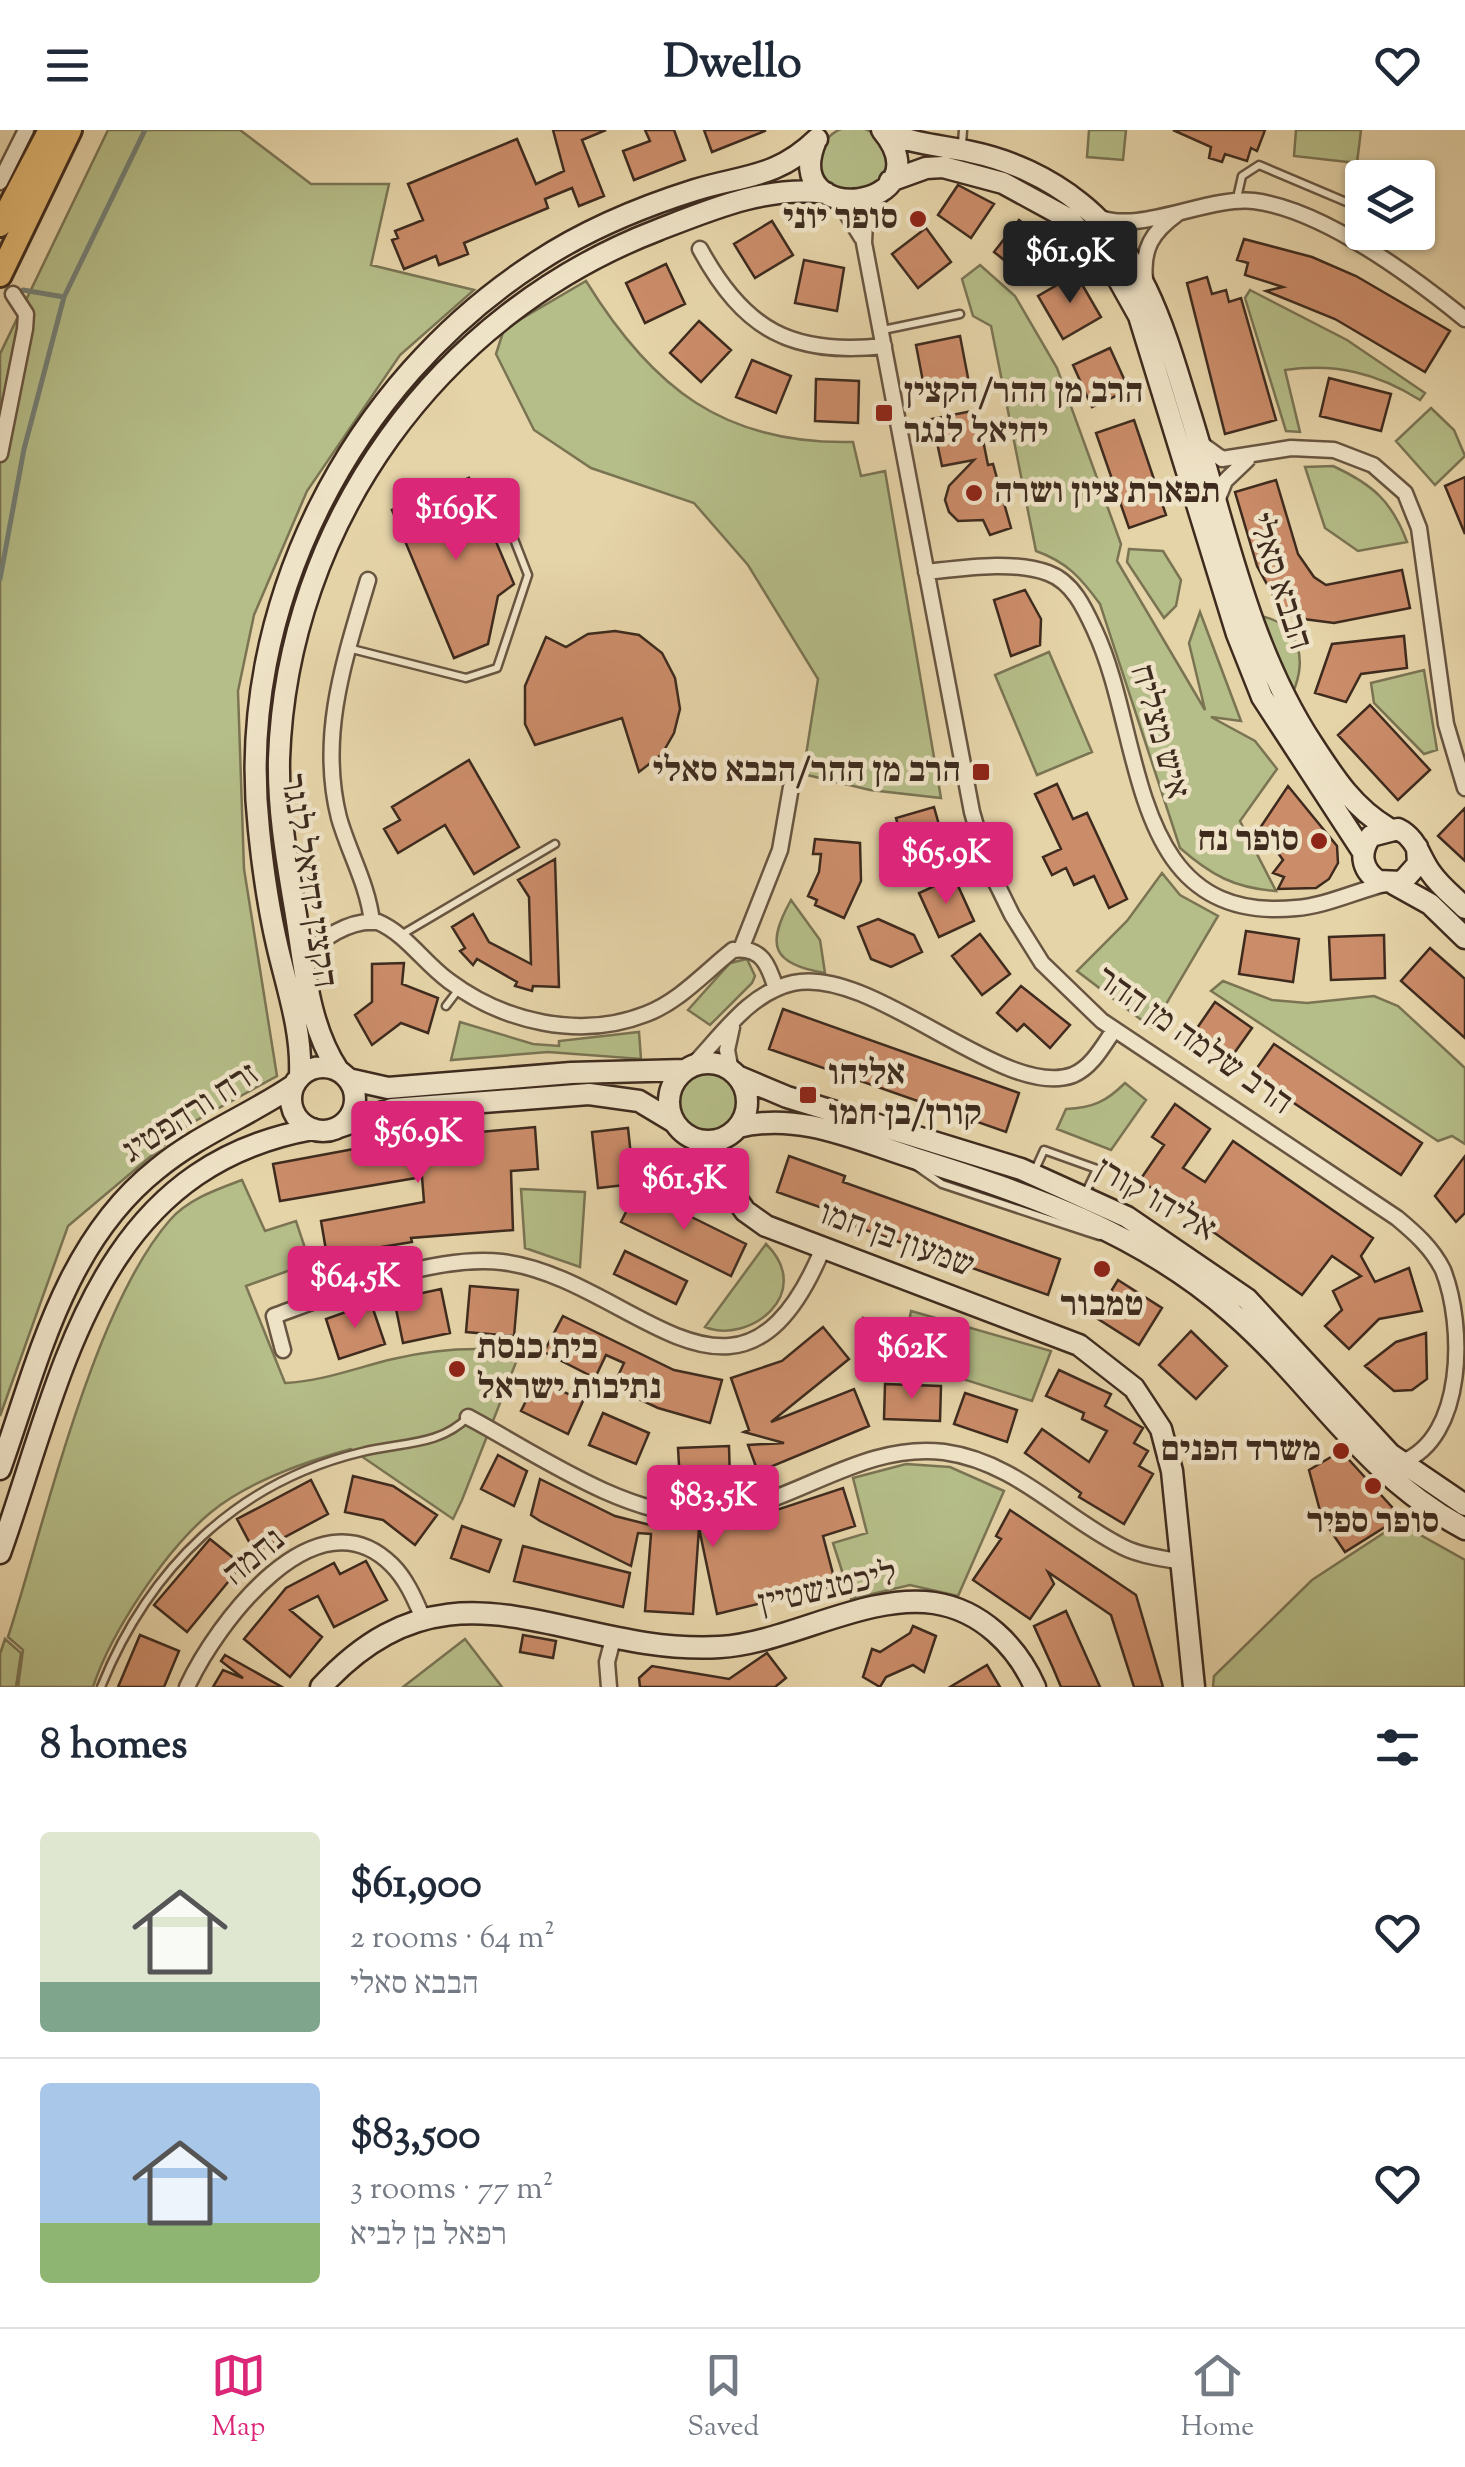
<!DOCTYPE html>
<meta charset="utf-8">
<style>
body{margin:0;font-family:"Sorts Mill Goudy","Frank Ruhl Libre",serif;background:#f6f6f7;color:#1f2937;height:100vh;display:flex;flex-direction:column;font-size:38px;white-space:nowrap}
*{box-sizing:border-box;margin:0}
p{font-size:32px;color:#747a83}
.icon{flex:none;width:55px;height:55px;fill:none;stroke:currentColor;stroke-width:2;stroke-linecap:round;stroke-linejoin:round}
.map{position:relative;height:1557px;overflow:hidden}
.sheet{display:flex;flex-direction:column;background:#fff;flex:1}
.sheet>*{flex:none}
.buttons{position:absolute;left:1345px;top:30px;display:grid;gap:20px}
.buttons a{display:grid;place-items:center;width:90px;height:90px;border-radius:10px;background:#fff;box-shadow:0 2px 8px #0004;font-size:50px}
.price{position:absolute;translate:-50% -85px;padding:0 22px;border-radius:10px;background:#db2777;color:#fff;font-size:32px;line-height:65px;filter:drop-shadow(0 2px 5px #0008)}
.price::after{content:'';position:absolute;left:50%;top:60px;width:30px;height:22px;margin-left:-15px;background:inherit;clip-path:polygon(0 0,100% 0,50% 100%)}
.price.selected{background:#222;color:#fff}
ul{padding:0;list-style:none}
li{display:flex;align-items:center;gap:30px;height:250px;padding:0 40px}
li+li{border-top:2px solid #e0e1e3}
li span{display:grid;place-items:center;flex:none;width:280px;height:200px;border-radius:10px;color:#555}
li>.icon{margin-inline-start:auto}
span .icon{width:120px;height:120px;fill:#fffc;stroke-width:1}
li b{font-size:42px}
h2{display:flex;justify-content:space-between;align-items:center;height:120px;padding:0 40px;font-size:42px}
header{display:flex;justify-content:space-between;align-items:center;height:130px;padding:0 40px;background:#fff;font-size:45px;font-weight:700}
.tabs{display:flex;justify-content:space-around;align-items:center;height:140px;border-top:2px solid #e0e1e3;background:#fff;font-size:28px;color:#747a83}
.tabs a{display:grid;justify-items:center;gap:5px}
.tabs .selected{color:#db2777}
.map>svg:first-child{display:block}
</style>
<header><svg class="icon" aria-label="menu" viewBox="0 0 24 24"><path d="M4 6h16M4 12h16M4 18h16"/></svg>Dwello<svg class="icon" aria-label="heart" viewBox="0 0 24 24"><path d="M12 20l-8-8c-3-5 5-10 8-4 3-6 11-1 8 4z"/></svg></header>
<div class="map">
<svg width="1465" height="1557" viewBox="0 0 1465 1557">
<rect width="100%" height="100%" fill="#e6d4a9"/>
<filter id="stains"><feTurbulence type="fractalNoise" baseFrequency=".002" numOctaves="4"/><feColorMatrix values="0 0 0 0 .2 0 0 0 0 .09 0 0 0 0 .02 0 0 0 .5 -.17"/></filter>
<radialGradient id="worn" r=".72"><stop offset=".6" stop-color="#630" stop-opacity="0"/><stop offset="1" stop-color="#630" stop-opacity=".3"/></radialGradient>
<path fill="#b5bd88" stroke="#7a7453" stroke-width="2.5" d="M819 31a34 34 0 1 1 68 0a34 34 0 1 1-68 0Z
M108 0H240L311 54H389L371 135 474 160 400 225 307 361 254 485 238 561 244 739 277 946 188 995 68 1096 0 1286V224Z
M1089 0H1126L1123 30 1087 27Z
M1296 0H1361L1357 33 1294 26Z
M980 135 1015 166 1057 238 1121 414 1117 431 1205 580 1189 513 1200 482 1241 591 1211 587 1255 611 1277 639 1240 691 1276 761C1234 758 1211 745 1180 718L1100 474C1081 448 1067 432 1036 421L991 196 973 186 962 149Z
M586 151C652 258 724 315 853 312L861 346 885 341 941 668 870 660 803 644 818 549 748 435 694 373 591 338 534 300 496 224 504 199Z
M1250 160 1347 210 1425 263 1420 270C1377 243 1336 233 1285 240L1300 302 1286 301 1245 168Z
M1431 278 1454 300 1465 326 1435 355 1396 311Z
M1333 336C1372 354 1392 371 1407 412L1358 421 1325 398 1305 337Z
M1129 419 1163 421 1181 450 1176 476 1164 488 1127 432Z
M1255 485C1303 491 1309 535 1289 570Z
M1049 522 1092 622 1037 645 995 545Z
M1424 540 1437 620 1424 624 1374 573 1371 553Z
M1162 743 1180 765 1218 786 1152 898 1077 841 1127 791Z
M791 770 820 810 825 843C771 834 766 815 791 770Z
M747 829 755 846 752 853 710 895 688 880 730 833Z
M1223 851 1272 870 1307 873 1374 866 1398 876 1465 938V1014L1452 1006 1438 1011 1211 861Z
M460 892 533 914 559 916V911L639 902 641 929 548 922 451 930Z
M676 972a32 32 0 1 1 64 0a32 32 0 1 1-64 0Z
M1125 953 1146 970 1111 1020 1057 999 1066 979C1093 978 1107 971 1125 953Z
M242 1050 265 1101 296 1091 310 1133 246 1156 285 1253C324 1251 355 1238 393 1229 436 1219 476 1216 520 1222L462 1370 453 1389 351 1319C304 1332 249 1351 210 1383 165 1421 111 1502 93 1557H18L23 1520 8 1507C45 1392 93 1178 170 1090 188 1069 218 1059 242 1050Z
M521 1059 585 1062 580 1137 525 1118Z
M766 1114C816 1163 749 1215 705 1197Z
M911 1181 1051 1221 1032 1271 919 1235 901 1236Z
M906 1334 950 1337 1004 1361 958 1466 910 1455 851 1469 833 1413 867 1403 853 1348Z
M1399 1393 1465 1430V1557H1213L1214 1546 1312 1450Z
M5 1509 21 1523 16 1557H0V1524Z
M465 1509 502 1557H403Z"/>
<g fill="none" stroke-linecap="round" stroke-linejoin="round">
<path stroke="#737f75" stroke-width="5" d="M23 160 64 167
M0 449 24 319 64 167 145 0"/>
</g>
<path fill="#cb8c69" stroke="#3e2b1e" stroke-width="2.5" d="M553 0H606L582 10 604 66 579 76 572 58 545 69 548 78 464 113 468 124 439 135 436 126 404 139 392 110 398 108 395 101 423 90 408 54 517 9 536 54 564 41Z
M645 0H674L685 30 634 50 623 21 650 11Z
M704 0H765V1L712 22Z
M1173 0H1265L1257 21 1251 18 1247 31 1225 24 1222 32 1209 28 1211 17Z
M958 55 994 74 971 108 938 85Z
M1019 90 1054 118 1029 150 994 122Z
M772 91 793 125 755 148 734 114Z
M926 98 951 132 918 158 892 124Z
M1244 109 1312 127 1356 146 1450 201 1425 242 1335 189 1266 161 1283 157 1245 145 1248 133 1237 130Z
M804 130 844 138 837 181 795 173Z
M666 134 685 174 645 193 626 153Z
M1076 144 1101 187 1063 209 1038 166Z
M1207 147 1212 164 1226 160 1229 172 1241 168 1276 290 1225 304 1187 153Z
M699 191 731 220 701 252 670 223Z
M960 206 969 253 925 262 916 215Z
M1110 218 1129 260 1092 277 1073 235Z
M752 230 791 246 776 283 736 267Z
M1329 248 1391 264 1381 301 1320 286Z
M816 249 859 251 858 293 815 291Z
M977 280 988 335 993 334 1011 398 990 405 983 390 958 391 949 382 945 370 949 356 974 330 942 336 932 289Z
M1134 290 1166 385 1129 398 1096 303Z
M1465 347V404L1445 356Z
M469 348 514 454 498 466 488 514 454 528 392 380Z
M1276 350 1298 424 1314 447 1326 455 1402 440 1410 478 1334 493 1296 488 1280 478 1257 436 1235 362Z
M1025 460 1041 489 1040 515 1011 526 994 470Z
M615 501 639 505 662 523 675 548 680 579 674 603 662 624 639 642 622 588 535 615 525 594V556L546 507 566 517 588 504Z
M1404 506 1407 538 1361 544 1346 572 1315 563 1332 514Z
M1370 575 1430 640 1398 670 1338 605Z
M469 630 519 717 474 744 445 695 398 723 384 699 400 690 392 677Z
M1057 654 1073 689 1087 683 1127 769 1109 778 1094 746 1074 755 1066 738 1052 745 1043 727 1061 719 1035 664Z
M1288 656 1337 716 1338 733 1329 749 1316 758 1278 759 1284 747 1273 743 1283 730 1260 698Z
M934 677 948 727 910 738 896 688Z
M1465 678V731L1438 706Z
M815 709 860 713 861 751 844 788 815 775 817 770 808 766 819 742 821 724H813Z
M555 729 559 857 533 856 532 861 515 856 517 852 477 829 473 835 460 821 465 818 452 797 473 784 489 812 531 834 529 767 518 750Z
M954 747 974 791 939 807 919 763Z
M878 789 914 805 922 822 891 837 871 829 858 797Z
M1246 801 1299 809 1293 852 1239 844Z
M980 804 1010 844 982 865 952 826Z
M1384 805 1385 848 1331 850 1329 807Z
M1430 818 1465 849V908L1401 851Z
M404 833 402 854 438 868 428 903 401 893 372 915 355 885 372 872V834Z
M1021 856 1070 895 1050 918 1024 894 1017 901 997 883Z
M1215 872 1252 898 1230 929 1193 904Z
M783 879 1019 963 1006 1002 769 919Z
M1274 914 1422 1013 1401 1045 1252 945Z
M1175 974 1210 999 1183 1038 1205 1052 1233 1011 1373 1108 1361 1126 1375 1152 1409 1138 1422 1181 1379 1189 1349 1219 1325 1196 1342 1180 1333 1161 1361 1146 1332 1126 1302 1165 1140 1050 1164 1015 1152 1007Z
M535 997 538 1039 511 1041 513 1100 411 1108 412 1112 327 1126 321 1091 424 1072 422 1047 280 1071 273 1034 413 1008Z
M628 998 634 1054 598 1058 592 1002Z
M789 1026 845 1046 843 1052 1060 1129 1048 1165 846 1093 848 1087 777 1062Z
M1465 1026V1083L1456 1092 1435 1066Z
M637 1060 746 1114 731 1146 621 1092Z
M625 1121 687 1151 676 1174 614 1144Z
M1118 1150 1162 1178 1139 1215 1095 1187Z
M470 1156 518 1160 514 1206 466 1202Z
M441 1159 450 1203 403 1213 394 1169Z
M371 1173 385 1214 339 1229 326 1189Z
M563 1186 674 1240 722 1250 710 1293 658 1278 613 1257 624 1233 606 1225 595 1248 544 1222Z
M863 1188 902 1195 898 1216 859 1209Z
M823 1197 849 1229 771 1292 854 1259 869 1296 758 1342 748 1315 784 1313 744 1302 749 1300 731 1248 782 1231Z
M1191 1201 1227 1236 1196 1269 1159 1235Z
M1426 1203 1427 1249 1412 1260 1394 1261 1365 1236 1396 1212Z
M1059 1240 1111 1264 1105 1276 1143 1298 1134 1313 1148 1321 1139 1336 1153 1344 1124 1394 1079 1367 1081 1363 1025 1323 1042 1299 1089 1332 1107 1301 1082 1289 1084 1283 1046 1266Z
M537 1249 583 1271 568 1304 521 1281Z
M885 1254 941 1256 940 1291 884 1289Z
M965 1263 1017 1280 1007 1312 954 1294Z
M603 1283 649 1303 636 1334 589 1315Z
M729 1316 730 1350 680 1352 678 1318Z
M1341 1321 1401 1387 1345 1422 1322 1388 1309 1340Z
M498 1325 527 1341 514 1376 481 1359Z
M353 1346 393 1356 437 1385 415 1415 383 1390 345 1382Z
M540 1349 615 1386 662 1398H722L843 1358 855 1396 823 1406 836 1455 717 1484 699 1398 693 1484 645 1481 651 1404 638 1403 631 1436 540 1391 531 1385Z
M311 1350 328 1384 255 1423 237 1389Z
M1010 1380 1136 1465 1163 1557H1134L1111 1485 1048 1442 1054 1454 1030 1489 973 1450 1001 1409 996 1406Z
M462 1396 501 1410 489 1442 451 1428Z
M210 1409 242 1435 187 1502 154 1475Z
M523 1416 630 1443 623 1477 514 1451Z
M366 1431 387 1470 334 1497 318 1466 290 1480 322 1507 290 1547 244 1509 286 1458 334 1433 340 1444Z
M1066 1481 1100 1557H1061L1053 1538 1034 1496Z
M913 1496 936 1506 924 1542 913 1535 886 1547 880 1557 863 1547 872 1519 880 1522 910 1503Z
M140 1505 179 1521 164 1557H118Z
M523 1505 556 1511 553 1528 520 1522Z
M767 1523 786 1548 775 1557H640L639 1548 652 1536 729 1549Z
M225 1525 282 1557H213L223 1540 243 1548 221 1531Z
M987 1535 1000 1557H950Z"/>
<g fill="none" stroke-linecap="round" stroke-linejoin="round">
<g stroke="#685541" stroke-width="11">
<path id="lane" d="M962 14 963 0
M1237 68 1242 46 1259 35 1351 74
M883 200 960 184
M348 518 466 548 497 538 528 445 512 404
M401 805 555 714
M446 876 459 859
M916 1036 942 1054 1099 1106
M1034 1042 1044 1020 1097 1039 1085 1064
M101 1557C149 1438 237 1352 362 1322 401 1312 440 1316 468 1287"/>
</g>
<g stroke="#685541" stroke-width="19">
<path id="street" d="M0 52 26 0
M876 66 865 91 864 113 972 682 987 734 1012 785 1042 833 1102 891 1397 1088C1415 1103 1432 1118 1443 1140 1465 1196 1465 1308 1402 1332
M839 71 862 108
M1096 86C1138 106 1206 66 1254 71 1324 80 1412 146 1465 189
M700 119C744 200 792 226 884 216
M1145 149C1142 119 1152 102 1177 84
M1200 313 1222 329 1291 318 1334 320 1373 335 1405 363 1419 398 1446 594 1465 658
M0 324 25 199 26 184 13 164
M1217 371 1225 351 1247 330
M926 442C963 438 1013 430 1048 443 1073 452 1085 479 1095 501 1145 608 1127 795 1296 778 1325 776 1356 761 1385 754
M368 450C345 528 318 605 339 688 349 723 368 755 372 792
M741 819 780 720 791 657
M304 831C318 809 350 789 378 792 406 804 424 833 449 851 504 892 580 910 646 884 680 871 705 842 733 820 762 816 769 836 776 859
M693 935C722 905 749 863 793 853 873 835 1004 971 1073 945 1092 937 1103 916 1114 900
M731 941 727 920 732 897
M283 1220 274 1186C337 1163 435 1124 502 1132 633 1148 739 1322 823 1118
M468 1287C532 1321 623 1385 697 1385 783 1385 855 1311 944 1322 1016 1332 1061 1386 1123 1417 1141 1426 1162 1428 1182 1432
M187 1557C216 1494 316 1359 392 1435 407 1450 415 1470 423 1488
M609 1557 607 1532 614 1505"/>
</g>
<g stroke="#3e2b1e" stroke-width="25">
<path id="secondary" d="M884 0C913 15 940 15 971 22 1010 30 1049 48 1080 73 1146 125 1166 206 1190 283 1225 395 1248 517 1313 615 1335 649 1354 678 1388 698
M816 10C777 102 948 79 882 0
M890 51 926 38 943 37 1003 53 1069 89 1111 136 1139 186 1237 504 1262 567 1363 722
M1417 717 1418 734 1402 752 1378 751C1361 739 1359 722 1371 706L1398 699C1417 708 1419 727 1431 743 1440 756 1454 767 1465 778
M1394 754 1430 774 1465 808
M669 972a39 39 0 1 1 78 0a39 39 0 1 1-78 0Z
M291 969a32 32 0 1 1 64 0a32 32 0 1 1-64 0Z
M338 940C306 892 304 828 294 773 286 725 278 678 279 629 287 393 439 184 658 100 712 79 768 55 826 63
M300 945C302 902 288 861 278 819 269 781 263 740 259 700 234 478 351 252 537 132 584 101 641 77 695 60 744 45 777 48 817 9
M737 946 787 967 1021 1039 1127 1087 1247 1169 1390 1324 1465 1375
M348 949 388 958 571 943 685 940
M738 997C799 982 855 1009 914 1028 1029 1064 1140 1102 1232 1183 1317 1257 1361 1343 1465 1399
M336 998 392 979 589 964 639 971 674 992
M695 1009 745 1081 766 1096 1079 1215 1134 1258 1161 1299 1172 1341 1194 1557
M0 1339C38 1232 64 1113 157 1039 198 1005 250 985 294 955
M0 1423C63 1246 94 1038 313 999
M321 1557C453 1413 566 1526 720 1517 788 1513 866 1463 934 1473 981 1480 1017 1516 1035 1557"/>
</g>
<g stroke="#3e2b1e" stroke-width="28">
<path id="primary" d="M0 95 50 0
M0 145 70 0"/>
</g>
<use href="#lane" stroke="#efe3c7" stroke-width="6"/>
<use href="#street" stroke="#efe3c7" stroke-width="14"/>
<use href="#secondary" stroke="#efe3c7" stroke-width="20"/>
<use href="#primary" stroke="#e3ba74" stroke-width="22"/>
</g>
<g fill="#8f2418" stroke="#efe3c7" stroke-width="4">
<circle cx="918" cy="89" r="10"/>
<rect x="874" y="273" width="20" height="20" rx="5"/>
<circle cx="974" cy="363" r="10"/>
<rect x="971" y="632" width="20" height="20" rx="5"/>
<circle cx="1319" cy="711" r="10"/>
<rect x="798" y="955" width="20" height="20" rx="5"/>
<circle cx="1102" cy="1139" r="10"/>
<circle cx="457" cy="1239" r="10"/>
<circle cx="1341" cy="1321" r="10"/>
<circle cx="1373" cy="1356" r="10"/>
</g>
<g text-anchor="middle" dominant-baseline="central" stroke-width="9" stroke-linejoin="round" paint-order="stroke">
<g font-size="35" font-weight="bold" fill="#3e2b1e" stroke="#efe3c7" text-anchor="end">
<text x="898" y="89">סופר יוני</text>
<text x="904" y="263" text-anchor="start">הרב מן ההר/הקצין<tspan x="904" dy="40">יחיאל לנגר</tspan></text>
<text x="994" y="363" text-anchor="start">תפארת ציון ושרה</text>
<text x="961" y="642">הרב מן ההר/הבבא סאלי</text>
<text x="1299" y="711">סופר נח</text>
<text x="828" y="945" text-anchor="start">אליהו<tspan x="828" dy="40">קורן/בן חמו</tspan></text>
<text x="1102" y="1176" text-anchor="middle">טמבור</text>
<text x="477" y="1219" text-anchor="start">בית כנסת<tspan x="477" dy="40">נתיבות ישראל</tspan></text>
<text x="1321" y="1321">משרד הפנים</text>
<text x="1373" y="1393" text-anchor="middle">סופר ספיר</text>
</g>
<g font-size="35" fill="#3e2b1e" stroke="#efe3c7">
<text transform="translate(1278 452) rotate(72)">הבבא סאלי</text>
<text transform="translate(1158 602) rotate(74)">איש מצליח</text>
<text transform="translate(307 751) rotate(81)">הקצין יחיאל לנגר</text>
<text transform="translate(1193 912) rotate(35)">הרב שלמה מן ההר</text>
<text transform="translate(191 984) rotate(-33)">זרח ורהפטיג</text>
<text transform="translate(1155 1071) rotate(30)">אליהו קורן</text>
<text transform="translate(896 1111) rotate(20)">שמעון בן חמו</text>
<text transform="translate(255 1428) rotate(-40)">נחמה</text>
<text transform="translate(828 1460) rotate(-13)">ליכטנשטיין</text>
</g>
</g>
<rect width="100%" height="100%" filter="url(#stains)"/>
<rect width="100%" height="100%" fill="url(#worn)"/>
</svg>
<div class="buttons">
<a><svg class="icon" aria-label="layers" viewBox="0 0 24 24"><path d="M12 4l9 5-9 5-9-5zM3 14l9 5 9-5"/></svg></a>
</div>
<b class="price selected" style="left:1070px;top:176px">$61.9K</b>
<b class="price" style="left:456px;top:433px">$169K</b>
<b class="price" style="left:946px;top:777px">$65.9K</b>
<b class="price" style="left:418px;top:1056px">$56.9K</b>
<b class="price" style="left:684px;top:1103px">$61.5K</b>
<b class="price" style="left:355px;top:1201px">$64.5K</b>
<b class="price" style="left:912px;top:1272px">$62K</b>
<b class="price" style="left:713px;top:1420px">$83.5K</b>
</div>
<section class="sheet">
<h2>8 homes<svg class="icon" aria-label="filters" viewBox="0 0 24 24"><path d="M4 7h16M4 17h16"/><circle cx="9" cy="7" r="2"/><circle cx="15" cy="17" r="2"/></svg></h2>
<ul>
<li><span style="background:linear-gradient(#dfe7d0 75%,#7fa58c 0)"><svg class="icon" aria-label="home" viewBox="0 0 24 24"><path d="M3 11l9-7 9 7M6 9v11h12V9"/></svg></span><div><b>$61,900</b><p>2 rooms · 64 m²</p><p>הבבא סאלי</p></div><svg class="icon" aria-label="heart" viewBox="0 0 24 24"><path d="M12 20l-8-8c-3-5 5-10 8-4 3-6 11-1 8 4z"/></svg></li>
<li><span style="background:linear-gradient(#a9c7e8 70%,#8fb573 0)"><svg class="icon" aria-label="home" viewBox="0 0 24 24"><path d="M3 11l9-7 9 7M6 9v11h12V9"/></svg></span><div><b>$83,500</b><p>3 rooms · 77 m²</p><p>רפאל בן לביא</p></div><svg class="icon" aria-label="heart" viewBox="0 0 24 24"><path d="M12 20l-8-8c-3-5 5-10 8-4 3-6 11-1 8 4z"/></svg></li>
</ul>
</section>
<nav class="tabs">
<a class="selected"><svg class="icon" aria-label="map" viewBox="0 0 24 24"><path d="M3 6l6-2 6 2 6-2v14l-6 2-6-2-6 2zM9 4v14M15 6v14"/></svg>Map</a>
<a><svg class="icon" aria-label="saved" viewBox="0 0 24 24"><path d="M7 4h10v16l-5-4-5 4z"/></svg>Saved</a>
<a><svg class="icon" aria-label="home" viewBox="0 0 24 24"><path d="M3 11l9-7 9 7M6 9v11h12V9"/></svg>Home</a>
</nav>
